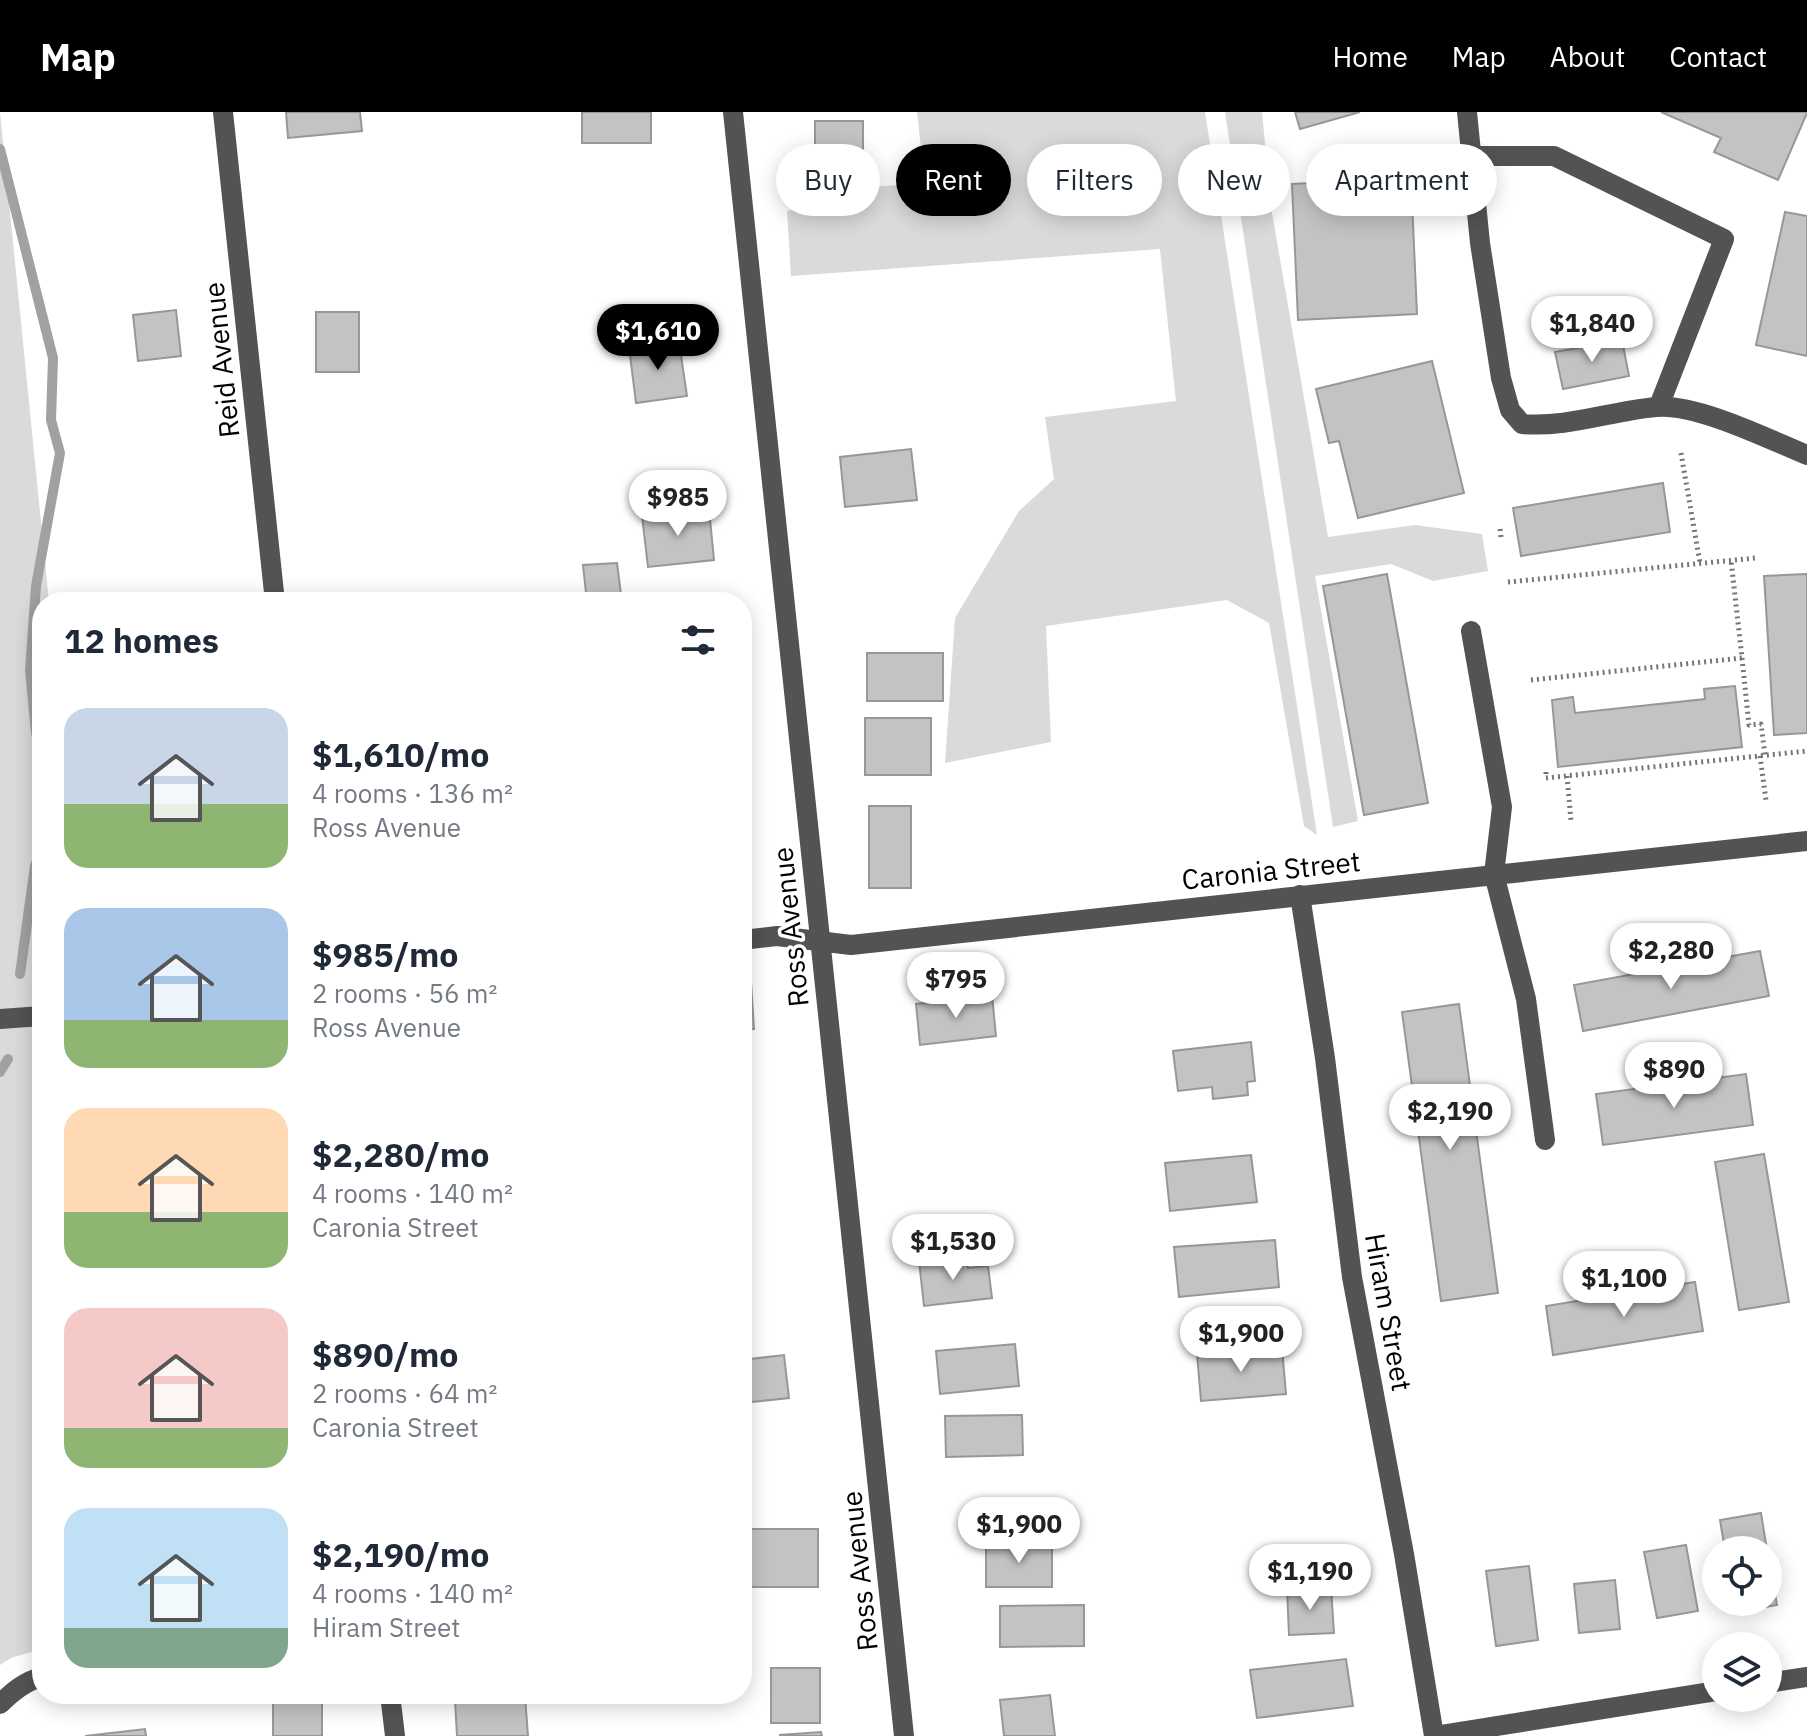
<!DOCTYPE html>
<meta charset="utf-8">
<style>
body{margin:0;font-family:"IBM Plex Sans",sans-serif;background:#f2f2f3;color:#1f2937;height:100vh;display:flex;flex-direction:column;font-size:30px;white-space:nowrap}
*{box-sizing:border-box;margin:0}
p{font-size:26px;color:#747a83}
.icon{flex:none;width:44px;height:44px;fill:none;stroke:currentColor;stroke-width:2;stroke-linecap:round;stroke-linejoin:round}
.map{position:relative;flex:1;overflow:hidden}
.side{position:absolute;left:32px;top:480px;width:720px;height:1112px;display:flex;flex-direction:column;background:#fff;border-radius:32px;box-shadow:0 4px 20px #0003}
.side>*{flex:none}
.top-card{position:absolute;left:776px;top:32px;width:760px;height:72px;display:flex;gap:16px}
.buttons{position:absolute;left:1702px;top:1424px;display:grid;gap:16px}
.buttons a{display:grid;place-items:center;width:80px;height:80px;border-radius:50%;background:#fff;box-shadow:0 4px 20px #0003;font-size:40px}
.price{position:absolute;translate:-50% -68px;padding:0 18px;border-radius:28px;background:#fff;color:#222;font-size:26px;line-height:52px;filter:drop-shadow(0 2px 4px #0008)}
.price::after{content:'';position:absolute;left:50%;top:48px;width:24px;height:18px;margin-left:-12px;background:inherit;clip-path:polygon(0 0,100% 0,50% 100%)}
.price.on{background:#000;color:#fff}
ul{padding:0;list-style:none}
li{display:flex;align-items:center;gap:24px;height:200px;padding:0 32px}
li span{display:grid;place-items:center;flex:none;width:224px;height:160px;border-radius:24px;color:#555}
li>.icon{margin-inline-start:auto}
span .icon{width:96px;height:96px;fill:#fffc;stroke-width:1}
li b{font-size:34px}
h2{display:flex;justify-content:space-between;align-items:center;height:96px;padding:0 32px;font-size:34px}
.chip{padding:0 28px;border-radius:36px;background:#fff;box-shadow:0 4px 20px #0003;font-size:28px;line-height:72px}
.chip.on{background:#000;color:#fff}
header{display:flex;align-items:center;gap:48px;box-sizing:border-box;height:112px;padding:0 40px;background:#000;color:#fff}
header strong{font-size:38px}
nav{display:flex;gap:44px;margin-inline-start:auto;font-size:28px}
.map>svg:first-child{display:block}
</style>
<header>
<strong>Map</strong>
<nav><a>Home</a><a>Map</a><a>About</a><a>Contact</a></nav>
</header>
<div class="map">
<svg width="1807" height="1624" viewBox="0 0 1807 1624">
<rect width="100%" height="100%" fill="#fff"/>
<path fill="#dadada" d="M0 0 49 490H42V1537L11 1546 0 1553Z
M917 0H1205L1317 723 1304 714 1269 511 1227 488 1046 514 1051 630 945 651 955 506 1019 399 1054 367 1045 305 1176 289 1160 137 791 164 787 99 880 74 925 72Z
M1225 0H1262L1271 95 1328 425 1415 413 1482 422 1488 459 1433 469 1391 452 1315 464 1358 709 1333 715Z"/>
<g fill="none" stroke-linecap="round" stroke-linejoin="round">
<path stroke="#a1a1a1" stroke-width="10" d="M0 37 53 246 51 308 60 341 36 474 30 558 36 621 42 632
M20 862 35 754 42 737
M0 960 8 947"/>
</g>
<path fill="#c3c3c3" stroke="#979797" stroke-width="2" d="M286 0H360L362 19 288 26Z
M582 0H651V31H582Z
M1295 0H1360L1300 17Z
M1661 0H1807V1L1778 68 1714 40 1721 26Z
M815 9H863V70H815Z
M1411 66 1417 202 1298 208 1292 72Z
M1785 100 1807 104V244L1756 233Z
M176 198 181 244 138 249 133 203Z
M316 200H359V260H316Z
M1622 228 1629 264 1563 277 1555 240Z
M679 230 687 284 636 291 629 235Z
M1432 249 1464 381 1358 406 1339 329 1329 331 1316 277Z
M911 337 917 388 845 395 840 345Z
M1663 371 1670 420 1521 444 1513 396Z
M709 397 714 448 648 455 642 404Z
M617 451 622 490H587L583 453Z
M1387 462 1428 691 1364 703 1323 474Z
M1807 462V621L1774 623 1764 464Z
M867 541H943V589H867Z
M1735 574 1742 635 1558 655 1552 588 1573 585 1575 601 1705 587 1704 577Z
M865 606H931V663H865Z
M869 694H911V776H869Z
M1760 839 1769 884 1583 919 1574 873Z
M751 870 754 917 742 918V871Z
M992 883 996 924 920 933 916 892Z
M1459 892 1498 1181 1441 1189 1402 900Z
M1251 930 1255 969 1247 970 1248 983 1213 987 1212 975 1178 979 1173 939Z
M1746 962 1753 1013 1603 1033 1596 982Z
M1764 1042 1789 1190 1739 1198 1715 1050Z
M1251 1043 1257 1090 1170 1099 1165 1051Z
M1275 1128 1279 1175 1179 1185 1174 1135Z
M967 1145 968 1156 988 1154 992 1186 924 1194 919 1149Z
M1695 1170 1703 1219 1553 1243 1546 1194Z
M1015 1232 1019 1274 940 1282 936 1239Z
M1282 1236 1286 1282 1201 1289 1197 1242Z
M784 1243 789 1286 742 1291V1248Z
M1022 1303 1023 1343 946 1345 945 1304Z
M1761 1401 1767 1438H1725L1720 1408Z
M742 1417H818V1475H742Z
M986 1431H1052V1475H986Z
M1686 1433 1698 1499 1657 1506 1644 1440Z
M1768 1443 1777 1493 1736 1500 1734 1490H1768Z
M1529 1454 1538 1528 1496 1534 1486 1459Z
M1615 1468 1620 1517 1579 1521 1574 1472Z
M1331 1476 1334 1521 1289 1523 1287 1478Z
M1084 1493V1534L1000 1535V1494Z
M1346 1547 1353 1594 1257 1606 1250 1558Z
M771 1556H820V1611H771Z
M273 1582H322V1624H273Z
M1050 1583 1055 1624H1004L1000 1588Z
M525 1584 528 1624H457L455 1589Z
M145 1617 146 1624H85Z
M821 1620 822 1624H780V1623Z"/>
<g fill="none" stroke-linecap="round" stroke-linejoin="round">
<path stroke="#757575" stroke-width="5" stroke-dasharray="2 4" stroke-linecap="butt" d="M1681 341 1700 451
M1500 417 1501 425
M1508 470 1756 446
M1742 546 1749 613 1761 612 1765 643
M1531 568 1742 546 1731 448
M1760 644 1766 688
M1546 660V666L1807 639
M1567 664 1571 709"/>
<path stroke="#535353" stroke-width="20" d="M223 0 275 490
M733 0 904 1624
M1467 0 1480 131 1501 266 1510 298 1522 312C1567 316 1611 299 1656 295 1696 291 1768 327 1807 343
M1472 44H1554L1724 127 1659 294
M1471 519 1502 695 1494 762 1526 887 1545 1028
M1300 783 1325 946 1352 1165 1404 1442 1434 1624
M742 828 777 824 851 833 1807 729
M0 907 42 904
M1768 1571 1807 1565
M390 1582 395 1624
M0 1592C12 1580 25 1569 42 1565
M1434 1624 1716 1579"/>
</g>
<g text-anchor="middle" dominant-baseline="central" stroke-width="7" stroke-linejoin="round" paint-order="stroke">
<g font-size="28" fill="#000" stroke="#fff">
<text transform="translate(221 248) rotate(-96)">Reid Avenue</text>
<text transform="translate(1271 758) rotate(-6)">Caronia Street</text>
<text transform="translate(790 815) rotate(-96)">Ross Avenue</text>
<text transform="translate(1389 1200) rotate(80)">Hiram Street</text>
<text transform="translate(859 1459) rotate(-96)">Ross Avenue</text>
</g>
</g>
</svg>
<div class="buttons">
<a><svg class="icon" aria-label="locate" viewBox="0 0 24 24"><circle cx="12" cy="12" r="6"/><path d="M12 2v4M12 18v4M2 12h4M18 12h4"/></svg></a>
<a><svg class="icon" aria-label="layers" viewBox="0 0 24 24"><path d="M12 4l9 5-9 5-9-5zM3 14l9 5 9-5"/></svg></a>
</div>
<b class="price" style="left:1592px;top:252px">$1,840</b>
<b class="price on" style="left:658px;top:260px">$1,610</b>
<b class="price" style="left:678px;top:426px">$985</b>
<b class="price" style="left:1671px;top:879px">$2,280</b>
<b class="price" style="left:956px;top:908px">$795</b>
<b class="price" style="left:1674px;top:998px">$890</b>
<b class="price" style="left:1450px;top:1040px">$2,190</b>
<b class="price" style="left:953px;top:1170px">$1,530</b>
<b class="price" style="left:1624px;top:1207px">$1,100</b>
<b class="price" style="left:1241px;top:1262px">$1,900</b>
<b class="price" style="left:1019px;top:1453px">$1,900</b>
<b class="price" style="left:1310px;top:1500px">$1,190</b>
<div class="top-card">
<a class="chip">Buy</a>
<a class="chip on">Rent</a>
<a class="chip">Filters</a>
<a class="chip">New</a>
<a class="chip">Apartment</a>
</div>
<section class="side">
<h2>12 homes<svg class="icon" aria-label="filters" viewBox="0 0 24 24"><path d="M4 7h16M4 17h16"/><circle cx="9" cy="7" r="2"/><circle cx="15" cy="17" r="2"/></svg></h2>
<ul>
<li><span style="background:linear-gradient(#c9d6e8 60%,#8fb573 0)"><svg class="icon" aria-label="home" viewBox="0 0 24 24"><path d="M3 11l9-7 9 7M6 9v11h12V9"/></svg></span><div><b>$1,610/mo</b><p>4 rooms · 136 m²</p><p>Ross Avenue</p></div></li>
<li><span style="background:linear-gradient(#a9c7e8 70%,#8fb573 0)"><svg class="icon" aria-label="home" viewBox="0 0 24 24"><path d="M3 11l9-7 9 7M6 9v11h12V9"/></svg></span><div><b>$985/mo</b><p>2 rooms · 56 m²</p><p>Ross Avenue</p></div></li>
<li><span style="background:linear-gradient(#ffd9b3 65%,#8fb573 0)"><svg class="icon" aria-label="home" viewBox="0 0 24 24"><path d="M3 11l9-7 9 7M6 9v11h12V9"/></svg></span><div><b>$2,280/mo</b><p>4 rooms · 140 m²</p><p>Caronia Street</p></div></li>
<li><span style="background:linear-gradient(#f6c9c9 75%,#8fb573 0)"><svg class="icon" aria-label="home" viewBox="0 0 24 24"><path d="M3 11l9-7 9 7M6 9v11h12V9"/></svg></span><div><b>$890/mo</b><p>2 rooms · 64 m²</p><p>Caronia Street</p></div></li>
<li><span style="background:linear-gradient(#bfe0f5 75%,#7fa58c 0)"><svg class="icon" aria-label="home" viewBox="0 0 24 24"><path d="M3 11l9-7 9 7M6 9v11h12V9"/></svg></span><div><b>$2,190/mo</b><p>4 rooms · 140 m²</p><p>Hiram Street</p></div></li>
</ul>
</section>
</div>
